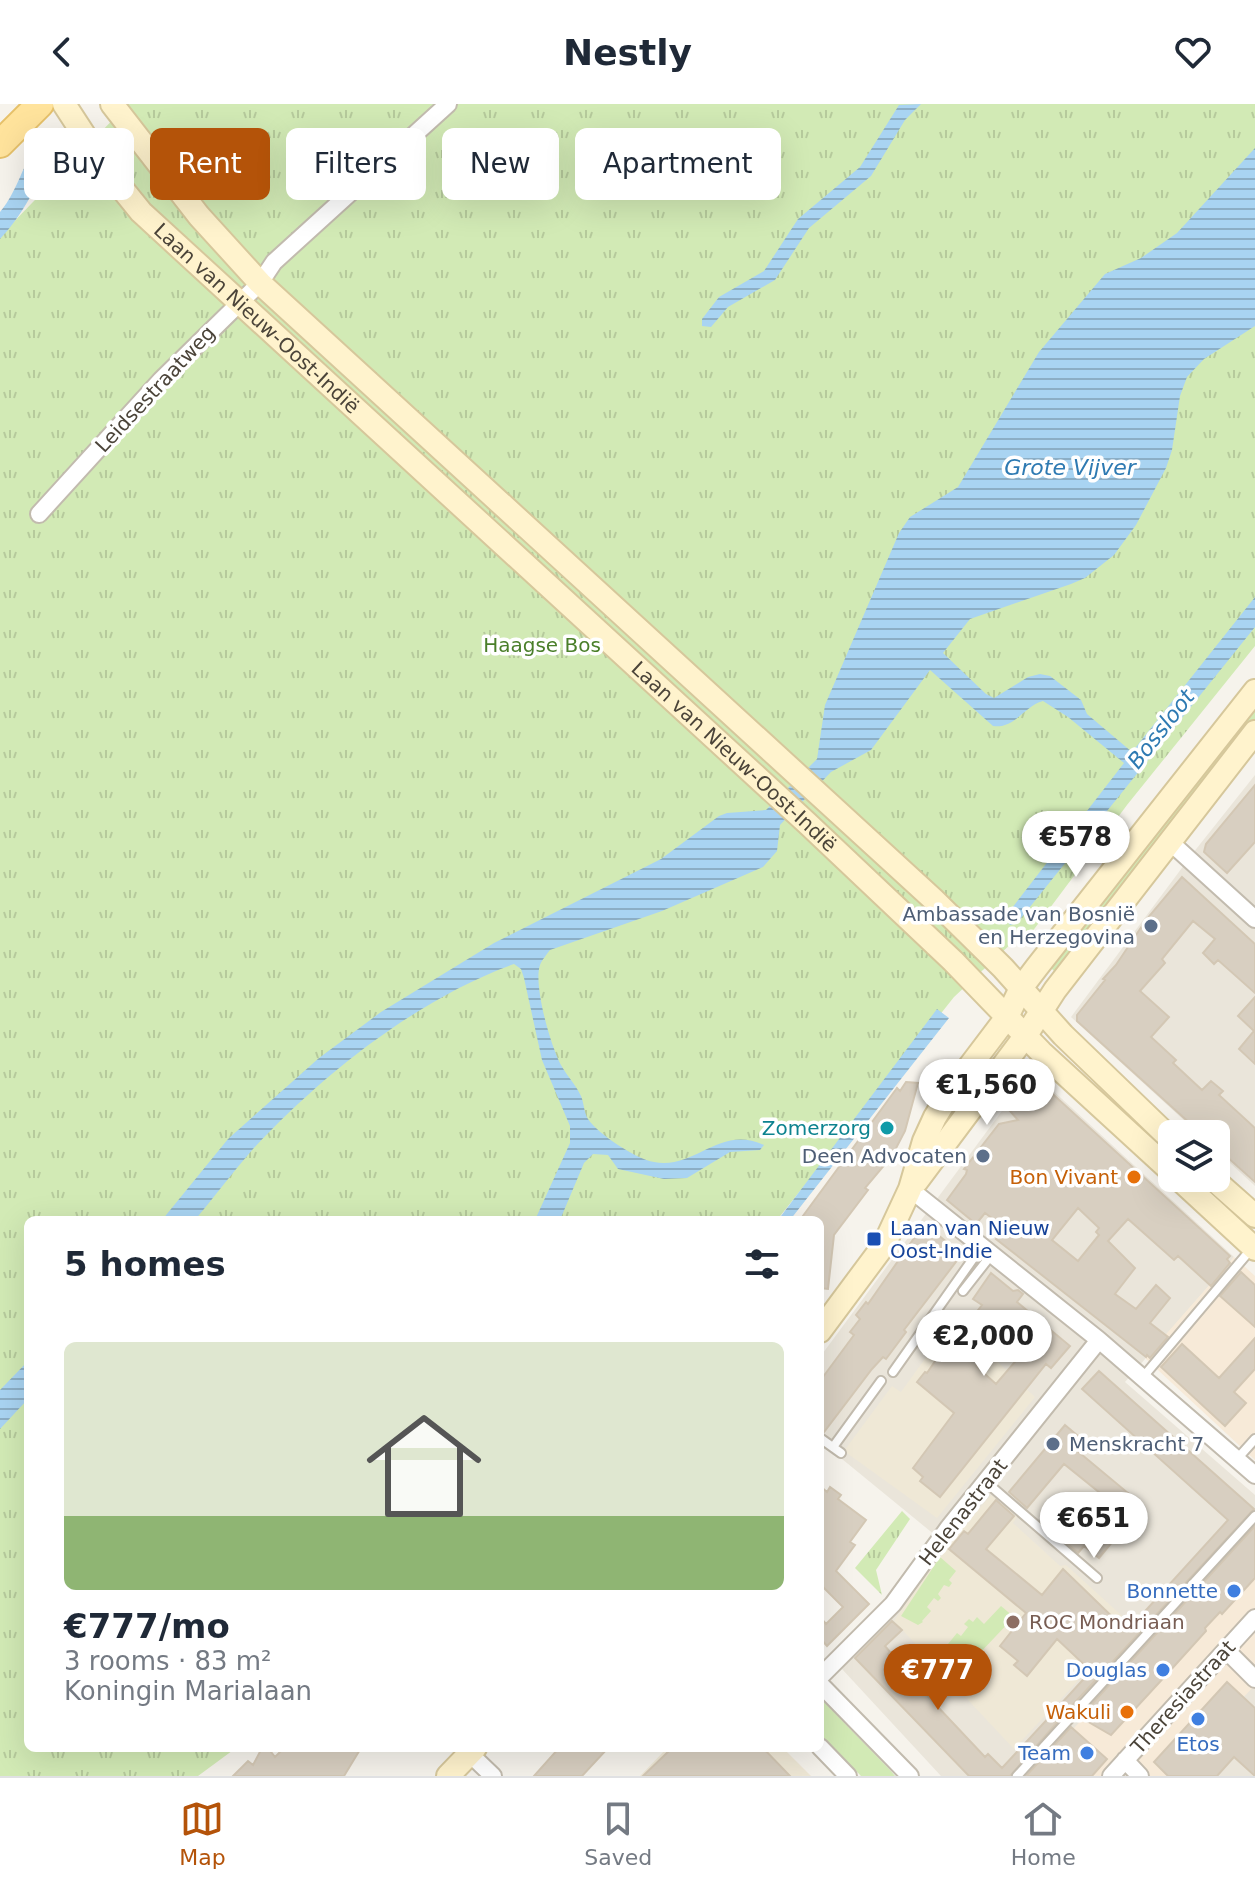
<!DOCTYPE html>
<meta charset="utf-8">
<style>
body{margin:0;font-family:"DejaVu Sans",sans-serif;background:#f2f2f3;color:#1f2937;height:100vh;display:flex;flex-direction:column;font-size:30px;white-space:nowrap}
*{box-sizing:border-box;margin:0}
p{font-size:26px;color:#747a83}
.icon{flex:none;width:44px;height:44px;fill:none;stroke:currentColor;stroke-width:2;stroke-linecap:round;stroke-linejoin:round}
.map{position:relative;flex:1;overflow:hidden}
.details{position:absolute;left:24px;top:1112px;width:800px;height:536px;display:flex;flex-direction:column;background:#fff;border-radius:12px;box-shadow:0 8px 32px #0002}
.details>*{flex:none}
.guide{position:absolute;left:24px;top:24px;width:800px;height:72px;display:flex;gap:16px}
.fabs{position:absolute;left:1158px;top:1016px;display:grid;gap:16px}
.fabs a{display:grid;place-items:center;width:72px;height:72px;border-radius:12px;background:#fff;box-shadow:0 8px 32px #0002;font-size:40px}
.price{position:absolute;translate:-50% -68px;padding:0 18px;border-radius:28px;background:#fff;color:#222;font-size:26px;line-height:52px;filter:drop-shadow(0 2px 4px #0008)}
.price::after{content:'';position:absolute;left:50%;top:48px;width:24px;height:18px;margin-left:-12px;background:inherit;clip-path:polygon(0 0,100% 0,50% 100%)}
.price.selected{background:#b45309;color:#fff}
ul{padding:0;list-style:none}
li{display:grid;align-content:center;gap:16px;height:424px;padding:0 40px}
li span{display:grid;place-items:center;height:248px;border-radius:12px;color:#555}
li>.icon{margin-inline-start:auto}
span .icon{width:144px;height:144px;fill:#fffc;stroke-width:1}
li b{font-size:34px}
h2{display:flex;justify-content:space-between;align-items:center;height:96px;padding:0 40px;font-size:34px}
.chip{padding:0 28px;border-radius:12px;background:#fff;box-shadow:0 8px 32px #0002;font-size:28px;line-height:72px}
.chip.selected{background:#b45309;color:#fff}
header{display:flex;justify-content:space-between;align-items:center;height:104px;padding:0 40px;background:#fff;font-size:36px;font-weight:700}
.dock{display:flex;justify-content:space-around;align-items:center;height:112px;border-top:2px solid #e0e1e3;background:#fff;font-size:22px;color:#747a83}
.dock a{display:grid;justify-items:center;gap:4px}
.dock .selected{color:#b45309}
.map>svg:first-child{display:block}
</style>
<header><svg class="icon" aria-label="back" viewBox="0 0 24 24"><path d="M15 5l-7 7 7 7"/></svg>Nestly<svg class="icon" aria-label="heart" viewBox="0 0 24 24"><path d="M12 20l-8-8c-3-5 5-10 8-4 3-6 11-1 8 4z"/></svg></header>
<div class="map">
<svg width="1255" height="1672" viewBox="0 0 1255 1672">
<defs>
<pattern id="park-tufts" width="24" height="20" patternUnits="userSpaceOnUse" patternTransform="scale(2)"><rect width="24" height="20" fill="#d2eab5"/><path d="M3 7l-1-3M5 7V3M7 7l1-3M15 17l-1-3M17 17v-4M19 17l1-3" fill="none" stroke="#b6ca9c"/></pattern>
<pattern id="water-rules" width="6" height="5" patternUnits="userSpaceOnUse" patternTransform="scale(2)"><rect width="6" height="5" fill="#a9d4f2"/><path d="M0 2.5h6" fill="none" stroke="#8caec5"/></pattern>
</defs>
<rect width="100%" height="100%" fill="#f6f3ec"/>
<path fill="#eae5da" d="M1255 671V1082L1216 1046V1030H1199L1071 913 1193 749Z
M1037 972 1234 1153 1125 1278 1255 1391V1672H941L842 1565 897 1500 941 1436 820 1337V1253L1027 973Z"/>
<path fill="#f7ead8" d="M1234 1153 1255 1172V1356L1145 1254Z
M1255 1427V1581L1171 1672H1030Z"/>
<path fill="#efe8d6" d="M953 1216 1035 1293 937 1414 844 1347 892 1282 901 1288Z
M991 1391 1017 1413 1013 1419 1060 1462 1066 1461 1131 1520 1014 1645 894 1517 938 1453Z
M667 1644H783L811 1672H640Z"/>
<path fill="#d2eab5" d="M1255 599V615L1057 870 1049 862Z
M940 1453 956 1467 949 1476 952 1479 949 1483 944 1481 938 1490 941 1494 938 1497 934 1494 927 1503 931 1507 922 1517 923 1518 918 1521 901 1512Z
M1001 1502 1014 1513 977 1552 948 1540 957 1529 961 1532 968 1523 964 1520 969 1515 973 1518 977 1513 984 1520Z
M822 1596 891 1667 895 1672H861L820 1630Z"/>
<path fill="url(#park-tufts)" d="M128 0H1255V542L1127 701 1026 836 1013 838 954 893 777 1116H28V1644H236L198 1672H0V132Z
M902 1407 910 1415 876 1466 882 1491 855 1464Z"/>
<path fill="url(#water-rules)" d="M921 0 905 16 871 72 809 124 775 176 728 203 711 223 702 222V215L719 193 764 167 798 115 860 63 899 1Z
M40 39 49 48C40 79 22 112 0 135V108C19 86 22 58 40 39Z
M1255 44V222L1204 255 1187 273 1180 292 1172 346 1166 364 1136 421 1114 451 1085 474 1071 480 970 515 943 549 986 590 994 594 1028 573 1040 570 1050 572 1081 596 1087 610 1132 648 1255 493V523L1017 819 1010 821 1005 813 1124 659 1068 613 1043 597C1024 602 1015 625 993 622L930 566 871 646 831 668 780 721 777 747 763 763 662 807 550 846C547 850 542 856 540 861 533 881 551 943 561 961 567 972 576 981 581 992 584 999 584 1009 588 1015 598 1030 636 1055 654 1058 696 1066 719 1020 764 1041L760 1046 730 1048 687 1074 664 1075 618 1065 608 1051 593 1050 584 1059 560 1116H535L570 1039V1022L542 956 524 874 521 865 514 860C417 895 323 970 253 1045 233 1068 214 1093 195 1116H162L228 1035 319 954 381 908 494 839 661 755 719 712 727 709 766 706 817 655 825 601 899 429 910 413 958 383 1039 248 1105 170 1141 154 1177 129Z
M937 905 949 914 790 1116H778Z
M28 1257V1295L0 1325V1286Z"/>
<path fill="#d8cfc1" stroke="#d3c7b4" stroke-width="2" fill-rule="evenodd" d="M1255 681V738L1227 769 1204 748 1206 740Z
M1182 773 1255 840V889L1218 856 1214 860 1203 849 1215 835 1193 817 1162 855 1165 859 1140 887 1169 913 1151 933 1176 956 1173 959 1202 986 1211 977 1223 987 1219 991 1255 1024V1078L1216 1043V1030H1206L1195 1020 1193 1022 1077 917V911L1105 876 1103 875 1116 861 1146 816Z
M1255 893V960L1239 945 1254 927 1238 912Z
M1034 973 1230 1152 1227 1155 1230 1159 1211 1182 1178 1152 1174 1156 1128 1115 1108 1137 1135 1164 1115 1190 1136 1205 1156 1181 1170 1194 1150 1219 1168 1233 1150 1254 1147 1251 1146 1253 996 1135 1005 1124 985 1109 976 1120 947 1096 966 1070 967 1066 964 1065 999 1020 1018 1016 1009 1006ZM1078 1104 1099 1124 1096 1128 1099 1131 1078 1157 1052 1136Z
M906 978 918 979 905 1027 892 1052 865 1084 868 1086 834 1131 828 1185 820 1184V1116H800L897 984 900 987Z
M924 1120 962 1150 904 1226 906 1228 886 1255 883 1253 872 1265 824 1328 820 1327V1277L854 1231 850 1228 860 1215 856 1211 866 1198 868 1200Z
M1241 1168 1255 1181V1223L1220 1192Z
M991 1169 1013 1187 1018 1186 1023 1190 1017 1198 1070 1242 1051 1264 1046 1260 940 1393 920 1377 923 1373 913 1364 954 1309 917 1278 925 1268 927 1269 940 1250 943 1251 948 1241 952 1244 975 1218 971 1215 982 1201 973 1195ZM1004 1226 1026 1245 996 1280 976 1262Z
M1255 1234V1265L1234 1288 1246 1299 1225 1322 1161 1263 1182 1240 1219 1274Z
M1099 1267 1254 1405 1068 1606 1059 1602 1091 1567 1057 1535 1027 1572 1014 1561 1018 1557 1000 1542 1026 1509 949 1445 964 1427 968 1430 996 1396 1014 1412 986 1445 1042 1491 1063 1465 1127 1527 1228 1416 1082 1285Z
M1065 1321 1084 1337 1075 1345 1128 1389 1117 1402 1132 1414 1099 1454 1084 1442 1078 1449 1062 1435 1100 1389 1064 1360 1027 1404 1009 1388Z
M820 1382 827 1388 830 1383 841 1391 838 1395 866 1416 850 1438 855 1441 836 1467 869 1500 827 1542 820 1534V1513L826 1520 843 1503 820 1480Z
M1255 1422V1474L1222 1510 1220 1508 1205 1524 1206 1527 1168 1569 1111 1631 1080 1613Z
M892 1517 902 1526 885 1542 890 1548 888 1550 985 1653 988 1650 1002 1664 1054 1608 1061 1614 1010 1672H969L855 1554Z
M1227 1578 1255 1604V1672L1234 1653 1217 1672H1168L1154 1658Z
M1071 1623 1107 1655 1092 1672H1026Z
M262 1644H268L275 1653 284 1644H361L344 1672H233L248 1657 253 1661Z
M559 1644H608L582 1672H534Z
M672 1644H763L790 1672H643Z"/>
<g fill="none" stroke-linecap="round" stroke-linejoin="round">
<g stroke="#c2bbae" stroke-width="12">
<path id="lane" d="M963 1187 992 1150
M893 1268 982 1142
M1143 1273 1252 1144
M820 1334 841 1349
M833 1343 881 1277
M1237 1355 1255 1335
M986 1378 1097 1474
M1017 1672 1255 1412"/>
</g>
<g stroke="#c2bbae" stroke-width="20">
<path id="street" d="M39 410 161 276 260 179 274 158 448 0
M1169 737 1255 815
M910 1085 1099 1236 1255 1371
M1226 1546 1255 1575
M820 1573 893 1500 949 1423 1099 1236
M820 1580 910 1672
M820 1643 848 1672
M469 1649 493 1672
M1125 1656 1140 1672
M1111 1672 1255 1514"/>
</g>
<g stroke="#d6c79b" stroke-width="26">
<g id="secondary">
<path id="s1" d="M64 0 107 66 141 108 807 719 953 857 1041 948 1172 1068"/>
<path d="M112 0 199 112 260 179 933 795 1003 864 1063 931 1172 1036"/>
<path d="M1178 1074 1255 1145"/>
<path d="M1212 1074 1255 1112"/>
<path d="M917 1077 1026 931 1055 886 1255 628"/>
<path d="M820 1227 884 1141 910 1085 924 1037 935 1013 951 987 1007 913 1021 884 1037 863 1255 587"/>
<path d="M448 1672 475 1644"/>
</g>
</g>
<g stroke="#e6c16a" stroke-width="30">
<path id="primary" d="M0 40 40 0"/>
</g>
<use href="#lane" stroke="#fff" stroke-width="8"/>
<use href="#street" stroke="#fff" stroke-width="16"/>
<use href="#secondary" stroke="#fff3cd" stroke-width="22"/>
<use href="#primary" stroke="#ffe39c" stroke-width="26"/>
</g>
<g fill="#5c6f8a" stroke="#fff" stroke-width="3">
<circle cx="1151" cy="822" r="8"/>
<circle cx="983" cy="1052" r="8"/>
<circle cx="1053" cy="1340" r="8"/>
</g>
<circle fill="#0f9aa8" stroke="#fff" stroke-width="3" cx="887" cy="1024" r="8"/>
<g fill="#e8710a" stroke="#fff" stroke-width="3">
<circle cx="1134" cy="1073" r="8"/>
<circle cx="1127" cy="1608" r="8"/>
</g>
<rect fill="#1a4fb4" stroke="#fff" stroke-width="3" x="866" y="1127" width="16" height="16" rx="4"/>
<g fill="#3f7fe0" stroke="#fff" stroke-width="3">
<circle cx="1234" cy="1487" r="8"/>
<circle cx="1163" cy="1566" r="8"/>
<circle cx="1198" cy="1615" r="8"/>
<circle cx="1087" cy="1649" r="8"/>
</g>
<circle fill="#8d6e63" stroke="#fff" stroke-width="3" cx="1013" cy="1518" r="8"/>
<g text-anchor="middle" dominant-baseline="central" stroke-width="7" stroke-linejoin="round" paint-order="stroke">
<g font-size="20" fill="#4b4439" stroke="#fff">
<text stroke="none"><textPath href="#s1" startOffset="290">Laan van Nieuw-Oost-Indië</textPath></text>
<text transform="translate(155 285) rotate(-47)">Leidsestraatweg</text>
<text stroke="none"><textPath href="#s1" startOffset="938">Laan van Nieuw-Oost-Indië</textPath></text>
<text transform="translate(963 1408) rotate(-52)">Helenastraat</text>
<text transform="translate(1183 1593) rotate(-48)">Theresiastraat</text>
</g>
<g font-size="20" fill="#4a7f2a" stroke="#fff">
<text x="542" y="541">Haagse Bos</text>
</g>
<g font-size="20" fill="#4e5e75" stroke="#fff" text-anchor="end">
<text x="1135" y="810">Ambassade van Bosnië<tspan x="1135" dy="23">en Herzegovina</tspan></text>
<text x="967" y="1052">Deen Advocaten</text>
<text x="1069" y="1340" text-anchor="start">Menskracht 7</text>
</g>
<g font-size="20" fill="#0d838f" stroke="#fff" text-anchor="end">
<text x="871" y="1024">Zomerzorg</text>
</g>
<g font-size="20" fill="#c56008" stroke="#fff" text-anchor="end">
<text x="1118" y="1073">Bon Vivant</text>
<text x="1111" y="1608">Wakuli</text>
</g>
<g font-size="20" fill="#164399" stroke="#fff" text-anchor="start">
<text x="890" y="1124">Laan van Nieuw<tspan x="890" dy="23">Oost-Indie</tspan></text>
</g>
<g font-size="20" fill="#366cbe" stroke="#fff" text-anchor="end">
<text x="1218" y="1487">Bonnette</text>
<text x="1147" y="1566">Douglas</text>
<text x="1198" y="1640" text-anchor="middle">Etos</text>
<text x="1071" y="1649">Team</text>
</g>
<g font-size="20" fill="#785e54" stroke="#fff" text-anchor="start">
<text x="1029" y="1518">ROC Mondriaan</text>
</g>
<g font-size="22" font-style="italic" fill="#2e7ab2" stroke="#fff">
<text x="1070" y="363">Grote Vijver</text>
<text transform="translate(1161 625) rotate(-52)">Bossloot</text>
</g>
</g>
</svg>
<div class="fabs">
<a><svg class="icon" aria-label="layers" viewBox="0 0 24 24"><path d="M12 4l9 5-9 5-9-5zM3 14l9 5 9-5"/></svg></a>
</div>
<b class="price" style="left:1076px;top:775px">€578</b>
<b class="price" style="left:987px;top:1023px">€1,560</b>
<b class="price" style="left:984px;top:1274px">€2,000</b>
<b class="price" style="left:1094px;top:1456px">€651</b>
<b class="price selected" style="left:938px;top:1608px">€777</b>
<div class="guide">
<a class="chip">Buy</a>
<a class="chip selected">Rent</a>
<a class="chip">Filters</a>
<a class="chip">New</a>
<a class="chip">Apartment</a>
</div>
<section class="details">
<h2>5 homes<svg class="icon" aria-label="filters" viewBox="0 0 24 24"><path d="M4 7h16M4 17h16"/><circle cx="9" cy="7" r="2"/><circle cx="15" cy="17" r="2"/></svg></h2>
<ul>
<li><span style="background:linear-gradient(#dfe7d0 70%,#8fb573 0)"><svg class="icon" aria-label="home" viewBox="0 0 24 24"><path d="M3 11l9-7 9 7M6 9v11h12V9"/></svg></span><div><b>€777/mo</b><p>3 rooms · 83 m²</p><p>Koningin Marialaan</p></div></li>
</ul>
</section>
</div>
<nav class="dock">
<a class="selected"><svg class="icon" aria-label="map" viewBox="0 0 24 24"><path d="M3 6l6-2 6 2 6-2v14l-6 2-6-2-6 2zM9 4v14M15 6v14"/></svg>Map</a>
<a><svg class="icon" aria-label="saved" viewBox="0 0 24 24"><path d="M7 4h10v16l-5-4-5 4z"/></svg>Saved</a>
<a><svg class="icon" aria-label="home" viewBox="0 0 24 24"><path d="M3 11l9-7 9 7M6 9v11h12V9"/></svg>Home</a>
</nav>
